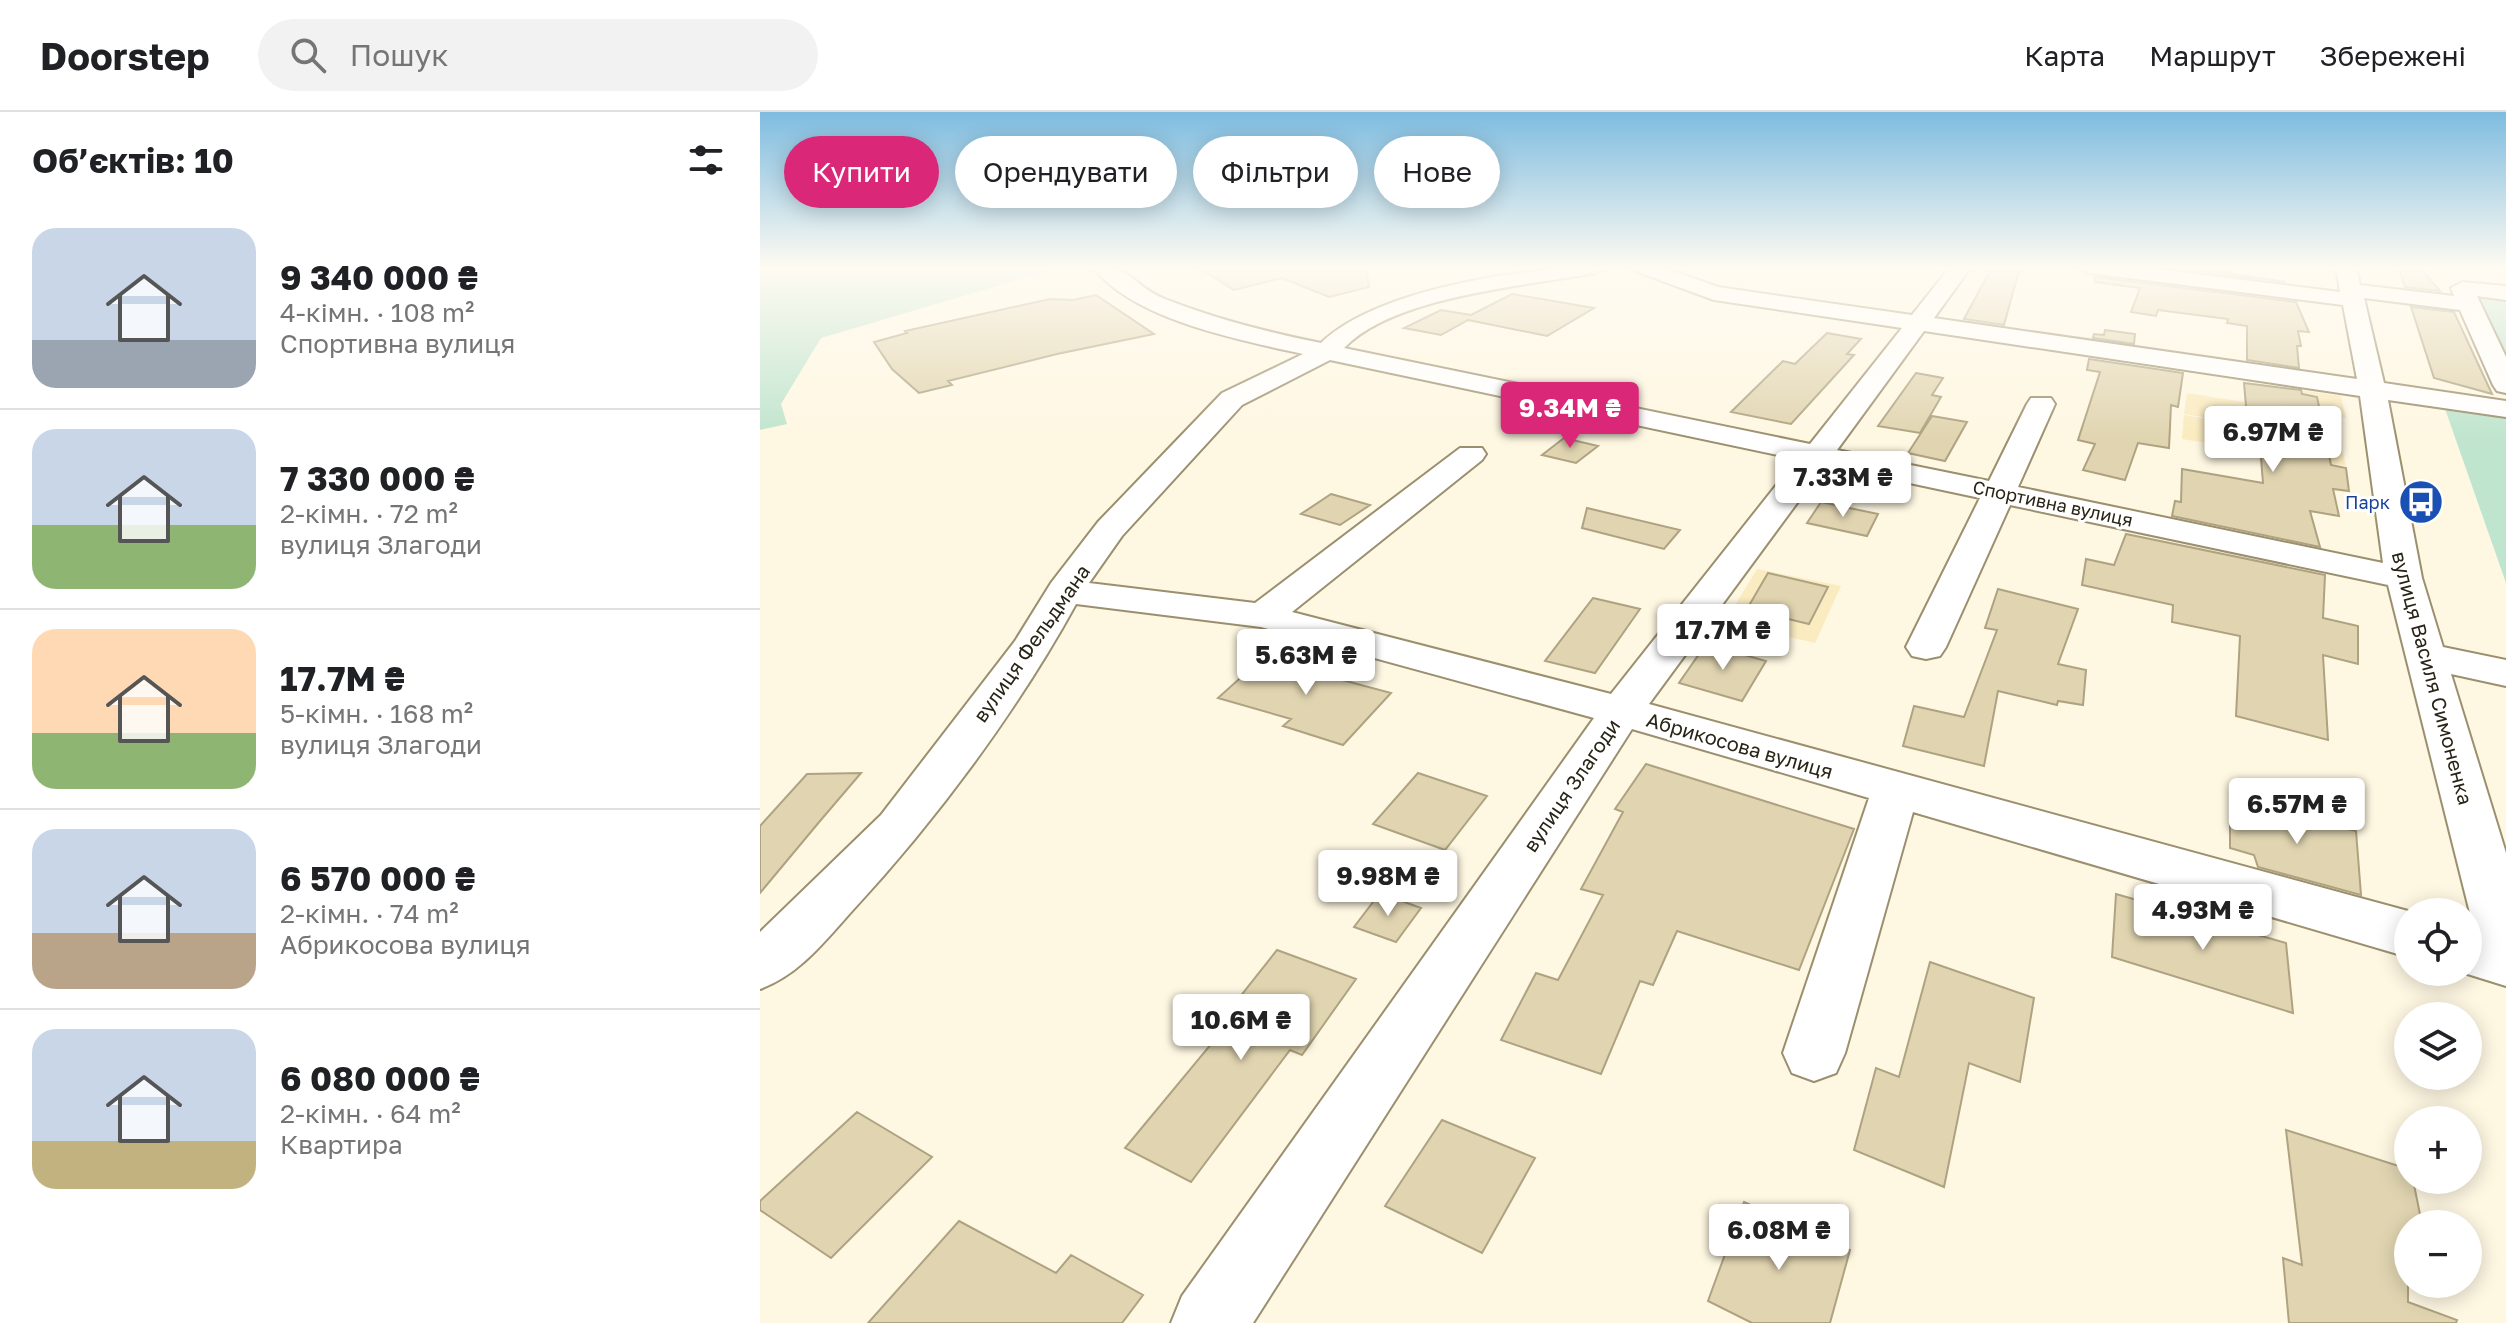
<!DOCTYPE html>
<html lang="uk">
<meta charset="utf-8">
<style>
body{margin:0;font-family:"Golos Text",sans-serif;background:#f2f2f2;color:#202124;height:100vh;display:flex;flex-direction:column;font-size:30px;white-space:nowrap}
*{box-sizing:border-box;margin:0}
p{font-size:26px;color:#757577}
.icon{flex:none;width:44px;height:44px;fill:none;stroke:currentColor;stroke-width:2;stroke-linecap:round;stroke-linejoin:round}
.map{position:relative;flex:1;overflow:hidden}
.sheet{display:flex;flex-direction:column;background:#fff;width:760px}
.sheet>*{flex:none}
.top-card{position:absolute;left:24px;top:24px;width:760px;height:72px;display:flex;gap:16px}
.fabs{position:absolute;left:1634px;top:786px;display:grid;gap:16px}
.fabs a{display:grid;place-items:center;width:88px;height:88px;border-radius:50%;background:#fff;box-shadow:0 4px 20px #0003;font-size:40px}
.price{position:absolute;translate:-50% -68px;padding:0 18px;border-radius:8px;background:#fff;color:#222;font-size:26px;line-height:52px;filter:drop-shadow(0 2px 4px #0008)}
.price::after{content:'';position:absolute;left:50%;top:48px;width:24px;height:18px;margin-left:-12px;background:inherit;clip-path:polygon(0 0,100% 0,50% 100%)}
.price.current{background:#db2777;color:#fff}
ul{padding:0;list-style:none}
li{display:flex;align-items:center;gap:24px;height:200px;padding:0 32px}
li+li{border-top:2px solid #e0e0e0}
li span{display:grid;place-items:center;flex:none;width:224px;height:160px;border-radius:24px;color:#555}
li>.icon{margin-inline-start:auto}
span .icon{width:96px;height:96px;fill:#fffc;stroke-width:1}
li b{font-size:34px}
h2{display:flex;justify-content:space-between;align-items:center;height:96px;padding:0 32px;font-size:34px}
.tag{padding:0 28px;border-radius:36px;background:#fff;box-shadow:0 4px 20px #0003;font-size:28px;line-height:72px}
.tag.current{background:#db2777;color:#fff}
header{display:flex;align-items:center;gap:48px;box-sizing:border-box;height:112px;padding:0 40px;background:#fff;border-bottom:2px solid #e0e0e0}
header strong{font-size:38px}
nav{display:flex;gap:44px;margin-inline-start:auto;font-size:28px}
.search{width:560px;height:72px;background:#f2f2f2;display:flex;align-items:center;gap:20px;box-sizing:border-box;padding:0 28px;border-radius:44px;color:#757577;font-size:30px}
main{display:flex;flex:1;min-height:0}
.map>svg:first-child{display:block}
</style>
<header>
<strong>Doorstep</strong>
<div class="search"><svg class="icon" aria-label="search" viewBox="0 0 24 24"><circle cx="10" cy="10" r="6"/><path d="M15 15l6 6"/></svg>Пошук</div>
<nav><a>Карта</a><a>Маршрут</a><a>Збережені</a></nav>
</header>
<main>
<section class="sheet">
<h2>Об’єктів: 10<svg class="icon" aria-label="filters" viewBox="0 0 24 24"><path d="M4 7h16M4 17h16"/><circle cx="9" cy="7" r="2"/><circle cx="15" cy="17" r="2"/></svg></h2>
<ul>
<li><span style="background:linear-gradient(#c9d6e8 70%,#9aa5b1 0)"><svg class="icon" aria-label="home" viewBox="0 0 24 24"><path d="M3 11l9-7 9 7M6 9v11h12V9"/></svg></span><div><b>9 340 000 ₴</b><p>4-кімн. · 108 m²</p><p>Спортивна вулиця</p></div></li>
<li><span style="background:linear-gradient(#c9d6e8 60%,#8fb573 0)"><svg class="icon" aria-label="home" viewBox="0 0 24 24"><path d="M3 11l9-7 9 7M6 9v11h12V9"/></svg></span><div><b>7 330 000 ₴</b><p>2-кімн. · 72 m²</p><p>вулиця Злагоди</p></div></li>
<li><span style="background:linear-gradient(#ffd9b3 65%,#8fb573 0)"><svg class="icon" aria-label="home" viewBox="0 0 24 24"><path d="M3 11l9-7 9 7M6 9v11h12V9"/></svg></span><div><b>17.7M ₴</b><p>5-кімн. · 168 m²</p><p>вулиця Злагоди</p></div></li>
<li><span style="background:linear-gradient(#c9d6e8 65%,#b9a48a 0)"><svg class="icon" aria-label="home" viewBox="0 0 24 24"><path d="M3 11l9-7 9 7M6 9v11h12V9"/></svg></span><div><b>6 570 000 ₴</b><p>2-кімн. · 74 m²</p><p>Абрикосова вулиця</p></div></li>
<li><span style="background:linear-gradient(#c9d6e8 70%,#c2b280 0)"><svg class="icon" aria-label="home" viewBox="0 0 24 24"><path d="M3 11l9-7 9 7M6 9v11h12V9"/></svg></span><div><b>6 080 000 ₴</b><p>2-кімн. · 64 m²</p><p>Квартира</p></div></li>
</ul>
</section>
<div class="map">
<svg width="1746" height="1211" viewBox="0 0 1746 1211">
<rect width="100%" height="100%" fill="#fef7e2"/>
<path fill="#faebc0" d="M1497 272 1581 284 1586 306 1577 305 1581 327 1424 302 1427 281 1497 292Z
M1424 303 1580 328 1586 354 1422 327Z
M997 457 1081 474 1055 531 965 510Z"/>
<path fill="#c0e5ce" d="M0 155H301L61 226 21 292 27 312 0 318Z
M1710 182 1746 187V268Z
M1684 294 1746 303V471Z"/>
<path fill="#e1d5b1" stroke="#aea280" stroke-width="2" d="M437 155H606L609 175 569 185 522 166 474 178Z
M1232 155H1260L1244 213 1204 207Z
M1402 155H1468V161L1526 170Z
M1639 158 1664 160 1680 179 1645 175Z
M1335 165 1536 190 1549 220 1538 219 1541 234H1537L1539 256 1487 248V214L1467 211 1468 207 1398 198 1396 204 1371 200 1380 176 1335 170Z
M752 182 834 196 787 224 708 208 681 223 644 216 681 198 711 203Z
M336 183 394 222 297 242 188 269 192 273 159 281 132 257 114 230 147 221 145 219 290 187 313 188Z
M1651 195 1694 200 1732 282 1674 266Z
M1345 218 1375 222 1374 232 1333 226 1334 222 1344 223Z
M1067 221 1101 227 1087 242 1094 243 1031 312 971 300 1023 249 1035 252Z
M1329 247 1423 261 1418 295 1411 293 1409 336 1378 331 1365 368 1323 358 1335 332 1318 328 1340 260 1327 258Z
M1156 261 1183 266 1172 283 1181 285 1160 321 1118 314Z
M1484 271 1541 278 1542 282 1557 285 1571 353 1586 356 1589 379 1573 377 1579 404 1550 399 1560 435 1412 404 1415 389 1421 390 1422 357 1503 371 1498 308 1487 306Z
M1172 304 1207 310 1185 349 1148 341Z
M804 326 838 334 816 351 782 343Z
M571 382 610 393 580 413 541 402Z
M1061 390 1118 402 1107 424 1047 411Z
M827 396 920 418 904 437 822 416Z
M1366 422 1565 463 1563 506 1598 514V552L1563 543 1568 628 1476 604 1480 524 1412 510 1413 493 1322 473 1326 447 1354 453Z
M1008 461 1068 475 1049 512 987 497Z
M1238 477 1318 497 1298 552 1326 558 1323 593 1298 589 1297 593 1238 579 1224 654 1143 634 1154 594 1204 605 1237 518 1225 516Z
M833 486 880 497 835 561 785 549Z
M946 532 1006 549 982 589 919 571Z
M509 540 567 556 560 562 631 581 583 633 523 614 531 607 458 586Z
M886 652 1094 717 1039 858 917 819 893 873 880 869 841 962 741 928 776 861 798 868 843 783 821 777 863 700 855 697Z
M101 661 60 709 0 781V714L47 662Z
M658 661 727 684 685 738 613 712Z
M1470 688 1596 719 1601 783 1498 755 1494 743 1470 736Z
M620 781 661 796 636 830 594 815Z
M1356 782 1526 831 1533 901 1352 845Z
M517 838 596 867 542 943 530 938 431 1070 365 1036 467 913 460 910Z
M1170 850 1274 886 1260 970 1209 951 1184 1075 1094 1038 1116 956 1139 965Z
M97 1000 172 1045 71 1146 0 1098V1089Z
M682 1008 775 1046 722 1141 625 1094Z
M1526 1018 1648 1057V1068H1653L1662 1112H1648V1190L1697 1208 1696 1211H1529L1523 1146 1542 1153Z
M984 1090 1090 1138 1070 1211H992L948 1189Z
M199 1109 296 1161 311 1143 383 1183 362 1211H108Z"/>
<g fill="none" stroke-linecap="round" stroke-linejoin="round">
<g stroke="#9b8f6e" stroke-width="4">
<path id="minor" d="M333 155C375 155 372 174 405 187 456 207 507 220 561 231 618 176 767 155 845 155L835 161C765 174 634 184 584 236L1050 332 1142 216 954 188 875 159 872 155H902L958 175 1152 203 1190 155H1211L1174 206 1597 267 1583 193 1328 161 1318 155H1378L1580 180 1576 155H1596L1600 173 1694 184 1691 176 1702 170 1746 174V188L1717 184 1746 245V281L1737 279 1733 273 1700 198 1604 186 1624 271 1746 289V305L1628 288 1662 466 1683 535 1746 548V574L1691 562 1746 741V874L1701 860H1708V815L1714 817 1628 473 1250 393 1186 535 1180 544 1166 547 1152 544 1146 535 1220 386 1065 353 889 592 1648 799V845L1153 700 1085 941 1076 961 1054 969 1032 961 1023 941 1109 686 872 617 493 1211H411L422 1184 834 606 501 515 316 492C256 601 176 708 92 799 65 829 39 863 0 877V820L121 703 255 529 291 471 338 410 462 281 543 242C481 228 373 208 333 155ZM1164 219 1600 284 1623 451 1258 375 1295 292 1291 286H1271L1267 292 1229 369 1077 338ZM570 248 1037 347 851 582 532 500 722 348 726 342 722 336H700L495 491 329 471 362 424 482 293Z"/>
</g>
<use href="#minor" fill="#fff" fill-rule="evenodd"/>
</g>
<linearGradient id="sky" x2="0" y2="1"><stop stop-color="#7ebce0"/><stop offset="0.48" stop-color="#fffbf2"/><stop offset="1" stop-color="#fffbf2" stop-opacity="0"/></linearGradient>
<rect width="1746" height="325" fill="url(#sky)"/>
<defs>
<g id="bus-disc" transform="scale(2.3)"><circle r="9.5" fill="#1a4fb4" stroke="#fff"/><path d="M-5-6H5V4H4V6H2V4H-2V6H-4V4H-5ZM-3.5-4V0h7V-4ZM-3.5 1.2v1.5H-2V1.2ZM2 1.2v1.5H3.5V1.2Z" fill="#fff"/></g>
</defs>
<g fill-rule="evenodd">
<use href="#bus-disc" x="1661" y="390"/>
</g>
<g text-anchor="middle" dominant-baseline="central" stroke-width="6" stroke-linejoin="round" paint-order="stroke">
<g font-size="18" fill="#164399" stroke="#fff" text-anchor="end">
<text x="1630" y="390">Парк</text>
</g>
<g font-size="18" fill="#282416" stroke="#fff">
<text transform="translate(1293 391) rotate(12)">Спортивна вулиця</text>
</g>
<g font-size="20" fill="#282416" stroke="#fff">
<text transform="translate(271 531) rotate(-55)">вулиця Фельдмана</text>
<text transform="translate(1673 566) rotate(75)">вулиця Василя Симоненка</text>
<text transform="translate(980 633) rotate(16)">Абрикосова вулиця</text>
<text transform="translate(811 673) rotate(-56)">вулиця Злагоди</text>
</g>
</g>
</svg>
<div class="fabs">
<a><svg class="icon" aria-label="locate" viewBox="0 0 24 24"><circle cx="12" cy="12" r="6"/><path d="M12 2v4M12 18v4M2 12h4M18 12h4"/></svg></a>
<a><svg class="icon" aria-label="layers" viewBox="0 0 24 24"><path d="M12 4l9 5-9 5-9-5zM3 14l9 5 9-5"/></svg></a>
<a>+</a>
<a>−</a>
</div>
<b class="price current" style="left:810px;top:338px">9.34M ₴</b>
<b class="price" style="left:1513px;top:362px">6.97M ₴</b>
<b class="price" style="left:1083px;top:407px">7.33M ₴</b>
<b class="price" style="left:963px;top:560px">17.7M ₴</b>
<b class="price" style="left:546px;top:585px">5.63M ₴</b>
<b class="price" style="left:1537px;top:734px">6.57M ₴</b>
<b class="price" style="left:628px;top:806px">9.98M ₴</b>
<b class="price" style="left:1443px;top:840px">4.93M ₴</b>
<b class="price" style="left:481px;top:950px">10.6M ₴</b>
<b class="price" style="left:1019px;top:1160px">6.08M ₴</b>
<div class="top-card">
<a class="tag current">Купити</a>
<a class="tag">Орендувати</a>
<a class="tag">Фільтри</a>
<a class="tag">Нове</a>
</div>
</div>
</main>
